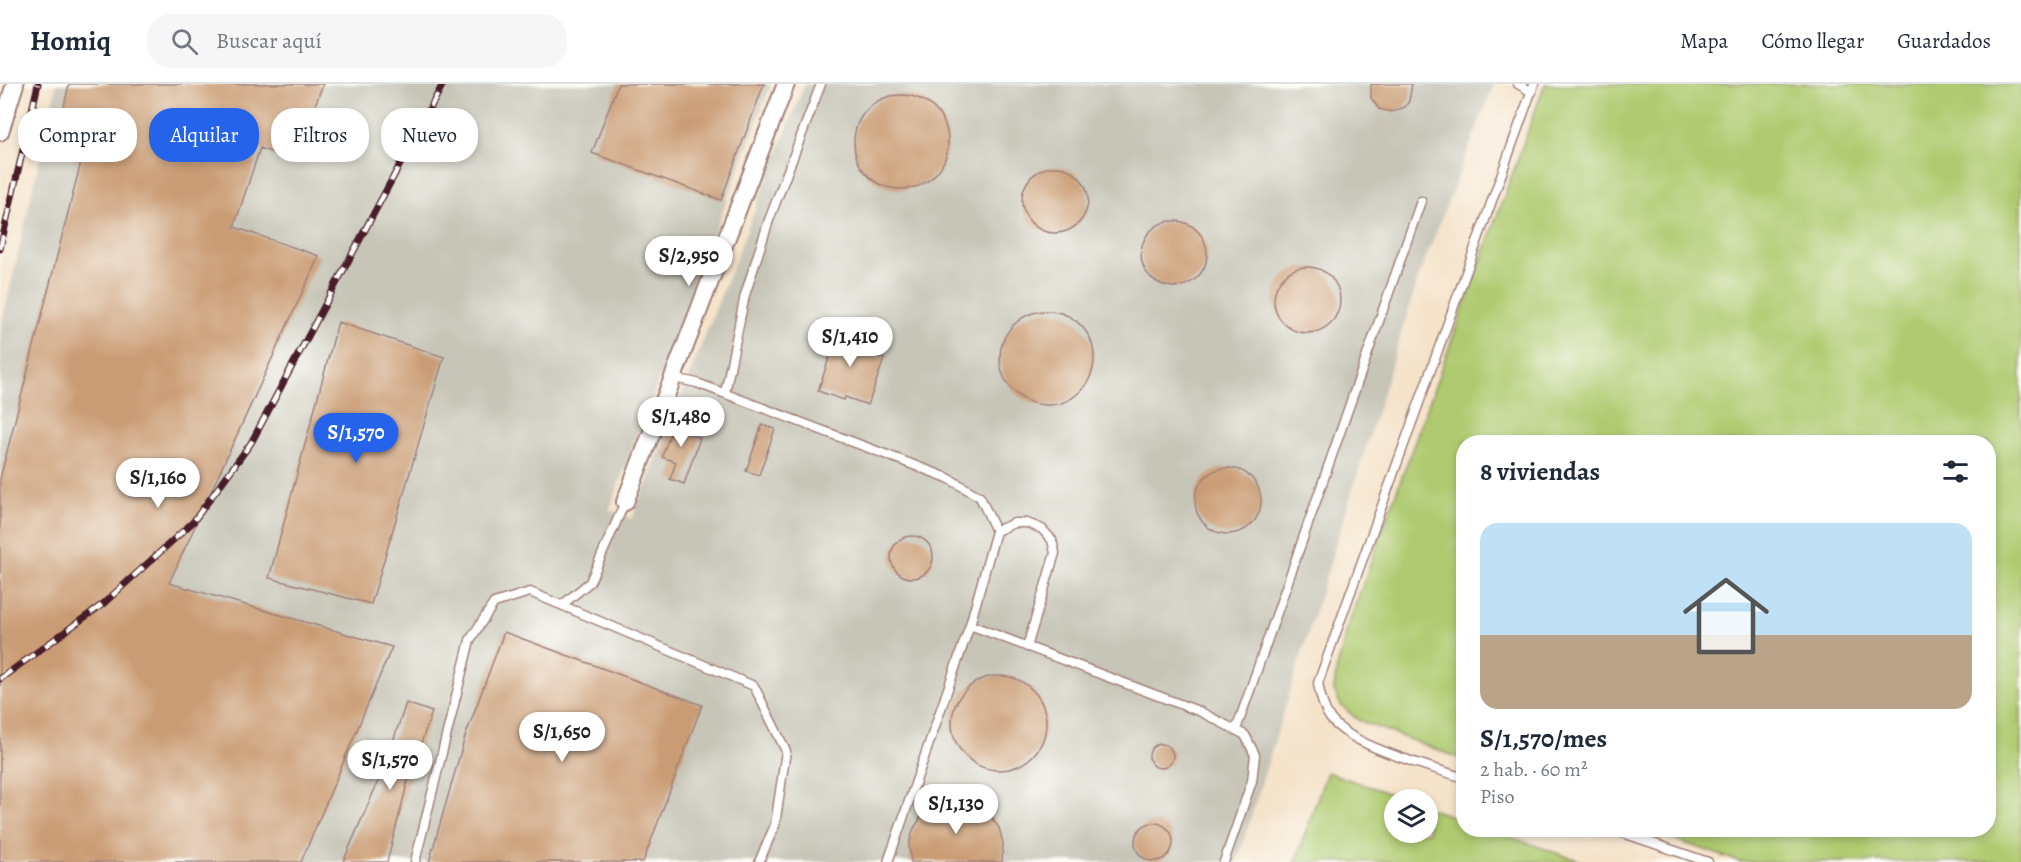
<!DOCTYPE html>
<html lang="es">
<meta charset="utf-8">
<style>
body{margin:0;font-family:Alegreya,serif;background:#f6f6f7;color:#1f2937;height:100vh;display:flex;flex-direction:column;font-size:22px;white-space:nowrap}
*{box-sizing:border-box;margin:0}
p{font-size:20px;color:#747a83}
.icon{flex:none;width:33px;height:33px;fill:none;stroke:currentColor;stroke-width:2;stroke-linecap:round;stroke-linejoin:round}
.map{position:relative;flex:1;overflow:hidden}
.drawer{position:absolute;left:1456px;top:351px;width:540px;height:402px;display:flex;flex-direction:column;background:#fff;border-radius:24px;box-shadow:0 3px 9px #0003}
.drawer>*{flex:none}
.hud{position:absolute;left:18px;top:24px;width:570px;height:54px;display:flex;gap:12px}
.tools{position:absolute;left:1384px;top:705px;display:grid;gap:12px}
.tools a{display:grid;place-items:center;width:54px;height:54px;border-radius:50%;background:#fff;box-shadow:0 3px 9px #0003;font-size:30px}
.price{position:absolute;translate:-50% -51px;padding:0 14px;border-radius:21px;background:#fff;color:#222;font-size:20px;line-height:39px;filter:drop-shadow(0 2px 3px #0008)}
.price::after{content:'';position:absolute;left:50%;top:36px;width:18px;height:14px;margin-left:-9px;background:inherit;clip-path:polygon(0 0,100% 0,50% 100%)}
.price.selected{background:#2563eb;color:#fff}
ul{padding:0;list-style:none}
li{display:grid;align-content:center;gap:12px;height:318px;padding:0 24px}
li+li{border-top:2px solid #e0e1e3}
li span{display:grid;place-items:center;height:186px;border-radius:18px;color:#555}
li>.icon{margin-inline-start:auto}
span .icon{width:108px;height:108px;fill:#fffc;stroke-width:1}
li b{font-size:26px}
h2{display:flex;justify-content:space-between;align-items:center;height:72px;padding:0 24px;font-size:26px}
.pill{padding:0 21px;border-radius:24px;background:#fff;box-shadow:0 3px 9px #0003;font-size:21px;line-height:54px}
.pill.selected{background:#2563eb;color:#fff}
header{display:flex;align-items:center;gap:36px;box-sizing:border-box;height:84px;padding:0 30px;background:#fff;border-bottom:2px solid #e0e1e3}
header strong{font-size:28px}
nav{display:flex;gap:33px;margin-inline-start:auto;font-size:21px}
.search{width:420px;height:54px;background:#f6f6f7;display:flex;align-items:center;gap:15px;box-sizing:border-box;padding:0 21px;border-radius:24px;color:#747a83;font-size:22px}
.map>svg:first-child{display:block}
</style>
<header>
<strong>Homiq</strong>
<div class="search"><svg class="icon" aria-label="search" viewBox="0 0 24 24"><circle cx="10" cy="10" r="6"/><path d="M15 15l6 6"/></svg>Buscar aquí</div>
<nav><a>Mapa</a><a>Cómo llegar</a><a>Guardados</a></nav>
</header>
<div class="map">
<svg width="2021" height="778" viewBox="0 0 2021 778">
<rect width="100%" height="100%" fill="#fdfcf7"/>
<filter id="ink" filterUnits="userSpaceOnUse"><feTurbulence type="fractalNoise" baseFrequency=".0167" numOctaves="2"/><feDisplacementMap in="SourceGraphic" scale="12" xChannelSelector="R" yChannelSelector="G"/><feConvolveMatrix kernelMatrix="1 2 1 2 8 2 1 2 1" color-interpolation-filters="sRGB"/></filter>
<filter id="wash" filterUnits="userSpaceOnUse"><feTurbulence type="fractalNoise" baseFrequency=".008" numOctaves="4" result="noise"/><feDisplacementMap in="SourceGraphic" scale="24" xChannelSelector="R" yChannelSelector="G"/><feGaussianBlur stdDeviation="1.35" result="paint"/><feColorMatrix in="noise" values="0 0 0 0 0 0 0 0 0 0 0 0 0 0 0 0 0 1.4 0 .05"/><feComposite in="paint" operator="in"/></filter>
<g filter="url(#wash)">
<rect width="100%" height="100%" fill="#f5e3ca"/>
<path fill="#c7c5b8" d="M57 0H771L609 426 632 435 805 0H1494L1419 192 1237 778H0V248Z"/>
<path fill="#afca70" stroke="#7c744e" stroke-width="1.5" d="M1545 0H2021V778H1740L1647 746H1989V358H1464V676L1358 636 1341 621 1334 607 1336 588 1348 541Z
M1327 688 1405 715 1395 716V748H1428V724L1464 736V746H1490L1583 778H1295Z"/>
<g id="blocks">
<path fill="#ca9c75" d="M69 0H323L294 77 260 64 234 143 319 172 169 499 392 563 301 778H0V395L81 78 54 68Z
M618 0H764L721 116 592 69Z
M1371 0H1412L1409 17 1405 23 1392 28 1379 25 1371 14Z
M854 58a47 47 0 1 1 94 0a47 47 0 1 1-94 0Z
M1022 116a33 33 0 1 1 66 0a33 33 0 1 1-66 0Z
M1141 170a33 33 0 1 1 66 0a33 33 0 1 1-66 0Z
M1274 216a33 33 0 1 1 66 0a33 33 0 1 1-66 0Z
M1000 274a47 47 0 1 1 94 0a47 47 0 1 1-94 0Z
M338 238 444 273 371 520 269 494Z
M841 239 864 248 857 266 884 275 868 321 845 313 844 316 818 307Z
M678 327 692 332 686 349 700 354 684 400 670 395 676 378 662 373Z
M762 341 775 345 759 391 746 387Z
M1195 417a33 33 0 1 1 66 0a33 33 0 1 1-66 0Z
M891 473a21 21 0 1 1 42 0a21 21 0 1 1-42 0Z
M504 548 702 621 643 778H429L465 653Z
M952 639a47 47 0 1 1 94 0a47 47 0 1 1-94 0Z
M406 619 432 628 409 693 387 778H343L384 684Z
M1149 672a12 12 0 1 1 24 0a12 12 0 1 1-24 0Z
M963 717 978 722 990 731 999 744 1003 759 1002 778H911L909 761 913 746 921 733 933 723 947 718Z
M1135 758a19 19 0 1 1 38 0a19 19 0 1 1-38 0Z"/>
</g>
</g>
<g filter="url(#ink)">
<use href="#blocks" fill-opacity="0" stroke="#a0817a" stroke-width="1.5"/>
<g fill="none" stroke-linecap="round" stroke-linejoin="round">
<g stroke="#a0817a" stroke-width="11">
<path id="service" d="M1518 0 1532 8
M674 294 697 299 948 394 980 413 996 447 970 541 888 778
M725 309 745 211 769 136 821 0
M996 447 1014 439H1027L1042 445 1052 456 1055 469 1027 563
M562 521 590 498 625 418
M970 541 1201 628 1245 651 1255 671 1252 697 1224 778
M1236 646 1421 117
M1464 694C1429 682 1351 663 1330 634 1323 624 1320 611 1318 599L1534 0
M1614 746 1708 778
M415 778 470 556 494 519 530 508 754 602 786 667 775 741 759 778"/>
</g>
<g stroke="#a0817a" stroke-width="20">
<path id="minor" d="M0 48 15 0
M625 418 786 0"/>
</g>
<use href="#service" stroke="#fff" stroke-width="8"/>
<use href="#minor" stroke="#fff" stroke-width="16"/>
<g stroke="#4a1f2b" stroke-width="7">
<path id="rail" d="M0 165 38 0
M0 595 103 520 193 438 251 359 443 0"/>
</g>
<use href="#rail" stroke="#fdfcf7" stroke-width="4.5" stroke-dasharray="14" stroke-linecap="butt"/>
</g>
</g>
</svg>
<div class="tools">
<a><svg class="icon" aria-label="layers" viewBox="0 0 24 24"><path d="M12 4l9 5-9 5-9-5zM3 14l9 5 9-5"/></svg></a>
</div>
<b class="price" style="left:689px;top:203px">S/2,950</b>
<b class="price" style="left:850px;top:284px">S/1,410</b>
<b class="price" style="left:681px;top:364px">S/1,480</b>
<b class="price selected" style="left:356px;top:380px">S/1,570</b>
<b class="price" style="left:158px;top:425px">S/1,160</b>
<b class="price" style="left:562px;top:679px">S/1,650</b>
<b class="price" style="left:390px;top:707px">S/1,570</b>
<b class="price" style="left:956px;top:751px">S/1,130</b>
<div class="hud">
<a class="pill">Comprar</a>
<a class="pill selected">Alquilar</a>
<a class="pill">Filtros</a>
<a class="pill">Nuevo</a>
</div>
<section class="drawer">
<h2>8 viviendas<svg class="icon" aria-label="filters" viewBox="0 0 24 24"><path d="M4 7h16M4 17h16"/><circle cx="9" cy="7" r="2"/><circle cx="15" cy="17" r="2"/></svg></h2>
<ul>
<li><span style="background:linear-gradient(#bfe0f5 60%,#b9a48a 0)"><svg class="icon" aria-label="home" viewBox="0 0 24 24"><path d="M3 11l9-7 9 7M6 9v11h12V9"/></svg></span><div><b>S/1,570/mes</b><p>2 hab. · 60 m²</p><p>Piso</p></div></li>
</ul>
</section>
</div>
